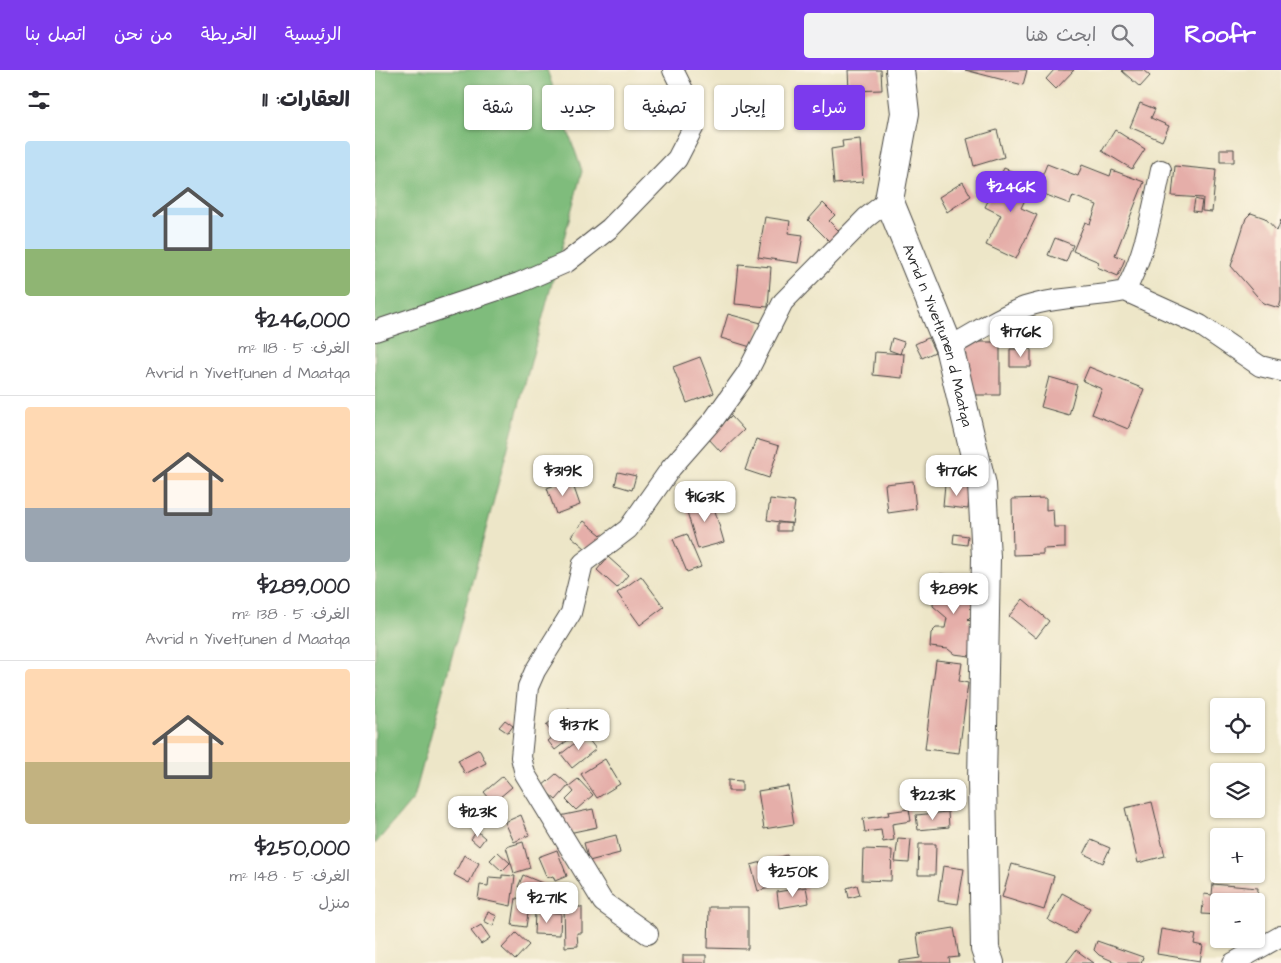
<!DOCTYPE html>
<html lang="ar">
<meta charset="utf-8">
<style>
body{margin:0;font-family:"Architects Daughter","Playpen Sans Arabic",sans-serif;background:#f2f2f3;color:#2b2b33;direction:rtl;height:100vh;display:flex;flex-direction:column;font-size:19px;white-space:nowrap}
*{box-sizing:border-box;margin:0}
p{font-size:16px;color:#7c7c81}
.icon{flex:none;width:28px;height:28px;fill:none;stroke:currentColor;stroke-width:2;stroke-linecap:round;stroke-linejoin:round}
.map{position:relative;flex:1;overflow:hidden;direction:ltr}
.side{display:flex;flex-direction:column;background:#fff;width:375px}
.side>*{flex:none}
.banner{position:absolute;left:15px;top:15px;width:475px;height:45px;direction:rtl;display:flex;gap:10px}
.buttons{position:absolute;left:835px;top:628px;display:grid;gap:10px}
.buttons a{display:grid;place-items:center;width:55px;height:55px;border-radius:5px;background:#fff;box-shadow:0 1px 4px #0004;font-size:25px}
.price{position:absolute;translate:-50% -42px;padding:0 11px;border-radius:10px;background:#fff;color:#222;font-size:16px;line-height:32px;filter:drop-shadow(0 1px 2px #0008)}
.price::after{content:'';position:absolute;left:50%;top:30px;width:15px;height:11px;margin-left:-8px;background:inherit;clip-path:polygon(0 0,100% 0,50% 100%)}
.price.active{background:#7c3aed;color:#fff}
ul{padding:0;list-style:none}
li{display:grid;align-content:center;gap:10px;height:265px;padding:0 25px}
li+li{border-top:1px solid #e1e1e2}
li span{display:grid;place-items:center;height:155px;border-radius:5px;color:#555}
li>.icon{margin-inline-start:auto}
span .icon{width:90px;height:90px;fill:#fffc;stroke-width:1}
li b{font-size:21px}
h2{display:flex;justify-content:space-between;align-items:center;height:60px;padding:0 25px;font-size:21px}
.pill{padding:0 18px;border-radius:5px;background:#fff;box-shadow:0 1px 4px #0004;font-size:18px;line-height:45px}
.pill.active{background:#7c3aed;color:#fff}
header{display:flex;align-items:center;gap:30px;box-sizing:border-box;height:70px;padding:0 25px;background:#7c3aed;color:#fff}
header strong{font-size:24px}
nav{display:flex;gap:28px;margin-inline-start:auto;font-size:18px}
.search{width:350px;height:45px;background:#f2f2f3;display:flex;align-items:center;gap:12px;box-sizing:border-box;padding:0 18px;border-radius:5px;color:#7c7c81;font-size:19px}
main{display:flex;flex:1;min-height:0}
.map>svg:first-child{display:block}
</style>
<header>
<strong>Roofr</strong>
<div class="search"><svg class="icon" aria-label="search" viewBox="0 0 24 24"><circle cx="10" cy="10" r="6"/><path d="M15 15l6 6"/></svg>ابحث هنا</div>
<nav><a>الرئيسية</a><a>الخريطة</a><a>من نحن</a><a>اتصل بنا</a></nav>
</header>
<main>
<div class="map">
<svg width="906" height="893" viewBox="0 0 906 893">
<rect width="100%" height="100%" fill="#fcf5e5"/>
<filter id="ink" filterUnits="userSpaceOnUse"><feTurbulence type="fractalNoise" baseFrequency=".02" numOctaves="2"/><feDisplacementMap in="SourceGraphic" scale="10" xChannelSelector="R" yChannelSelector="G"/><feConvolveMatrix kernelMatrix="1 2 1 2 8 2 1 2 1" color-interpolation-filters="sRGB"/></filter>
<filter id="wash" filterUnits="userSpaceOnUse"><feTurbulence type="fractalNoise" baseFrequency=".0096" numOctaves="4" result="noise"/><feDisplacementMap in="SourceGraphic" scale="20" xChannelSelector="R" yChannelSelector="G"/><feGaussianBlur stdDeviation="1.12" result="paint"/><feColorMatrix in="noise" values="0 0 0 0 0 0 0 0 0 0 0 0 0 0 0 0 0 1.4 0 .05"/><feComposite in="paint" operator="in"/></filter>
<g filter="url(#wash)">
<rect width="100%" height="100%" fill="#ede6c8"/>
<path fill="#7fbc7c" stroke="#557454" d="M0 0H172L207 101 39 728 0 774Z"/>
<g id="blocks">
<path fill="#e5aea9" d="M473 0H506L507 20 474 21Z
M590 0H652L648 15Z
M679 0H699L681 19 671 9Z
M748 0H768L775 6 765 17 747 1Z
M765 33 780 39 776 48 794 56 787 71 755 57Z
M622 60 629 87 599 96 592 69Z
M740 60 770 79 757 99 727 81Z
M485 69 488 112 459 114 456 79 468 77 467 71Z
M845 79H859V92H845Z
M672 94 703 106 707 95 735 106 737 100 769 112 740 185 750 189 743 206 722 197 724 192 698 181 710 152 715 154 722 135 698 126 695 134 661 121Z
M800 96 841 100 837 142 827 141 828 128 797 126Z
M629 98 659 111 646 138 662 145 641 189 611 175 626 145 610 137Z
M588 112 596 126 572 142 564 127Z
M820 129 827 131 825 142 818 141Z
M448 133 460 145 454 151 467 164 457 174 433 150Z
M876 143 890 148 902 161 906 150V231L904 238 888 233 856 196 871 148Z
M390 147 415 151 413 163 428 165 423 193 383 187Z
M680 168 698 175 691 192 673 185Z
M364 194 396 197 393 237 360 234Z
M353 244 386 253 379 278 346 268Z
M517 268 529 272 525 284 514 280Z
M553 268 560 282 547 288 540 274Z
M590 272H625V325H590Z
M635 279H656V297H635Z
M500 282 529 284 527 308 498 305Z
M325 287 339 323 312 333 298 297Z
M714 297 769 319 753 359 717 344 727 319 708 311Z
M674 307 702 315 694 345 666 337Z
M356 346 369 360 346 382 333 368Z
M381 369 404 376 394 408 370 400Z
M243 402 261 406 257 420 240 415Z
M196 409 205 435 181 444 172 418Z
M538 411 541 439 513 443 510 414Z
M570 414 595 417 593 439 568 436Z
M336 427 349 472 323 479 310 435Z
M671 428V440L678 439 679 457H690V478L668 479V484L638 485 637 429Z
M395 429 420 432 417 454 392 450Z
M209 451 231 469 217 484 196 466Z
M403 453H416V461H403Z
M312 464 326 497 312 502 298 469Z
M579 464 593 466 592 475 578 473Z
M233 487 253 505 242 518 222 500Z
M565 504 580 505 590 515H600L597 545 593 549 601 557 597 562 595 586 579 584 573 579 555 577 556 563 561 558H570L572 548 558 536 560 509Z
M266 506 289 537 265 555 242 523Z
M648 529 674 551 661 568 634 546Z
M561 590 587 593 584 611 593 613 584 683 550 679Z
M194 638 209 658 180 680 173 671 179 666 171 655Z
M130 650 138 656 133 663 124 657Z
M210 665 221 679 197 698 186 684Z
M104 679 111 693 90 704 83 690Z
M230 689 245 714 222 728 206 704Z
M181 704 194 715 181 730 166 717Z
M128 706 137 717 118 733 109 722Z
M203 709 218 725 201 740 191 730 199 722 194 716Z
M353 710 367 711V721H353Z
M413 716 419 754 389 759 383 721Z
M777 732 790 786 763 793 750 738Z
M218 739 222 757 189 764 185 746Z
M534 739 536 751 517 754 519 770 508 772 506 760 490 762 488 749 514 745 513 742Z
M573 742 574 757 543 760 541 745Z
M146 745 154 765 139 772 130 752Z
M102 761 110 768 104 776 96 769Z
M241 765 245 783 214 791 209 773Z
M523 768 536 769 534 793 520 792Z
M716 770 735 778 728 793 709 784Z
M148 772 155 798 139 803 131 777Z
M544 774H561L560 805H543Z
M488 779 517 780 516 811 487 810Z
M182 780 192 806 180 811 178 806 172 808 163 787Z
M123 782 135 793 127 801 115 790Z
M89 785 104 793 94 813 79 805Z
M412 785 419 811 383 821 376 795Z
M637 794 679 806 669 840 627 827Z
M568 796 589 799 583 834 563 831Z
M127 805 140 806 136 836 103 829 105 815 113 816 114 807 127 808Z
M148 805 172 815 167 827 143 817Z
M838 814 883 818 882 831H844V845L827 844 829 824 837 825Z
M482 815 485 825 474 828 472 818Z
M431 817 434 833 404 838 402 822Z
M687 823 715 838 700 864 673 850Z
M141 828 155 830 151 857 137 855Z
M189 837H207V863H202L203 876 190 877Z
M334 837H373V879L333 878Z
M113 842 122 846 118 856 109 851Z
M160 842 186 843 185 865 159 864Z
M106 855 115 868 106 874 96 861Z
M579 858 584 887 574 888 575 893H524V891L545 888 542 864Z
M786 859 821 865 819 874 828 876 825 891 782 884Z
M141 863 154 875 140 890 127 878Z
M722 871 768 887 766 893H742L724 885 719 880Z
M701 880 719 893H691Z
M308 885H331V893H308Z"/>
</g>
</g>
<g filter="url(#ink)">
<use href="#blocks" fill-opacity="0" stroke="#484743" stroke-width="1"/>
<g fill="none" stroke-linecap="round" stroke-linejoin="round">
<g stroke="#484743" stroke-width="22">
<path id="minor" d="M750 221 825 255 885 296 906 301
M0 261 144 213 192 192 235 158 302 89 318 58 312 28 298 0
M574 277C599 264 624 246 650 237 683 226 717 228 750 221 770 185 777 141 786 100
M273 864 228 832 150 704 146 687 153 617 160 601 196 543 208 493 253 459 296 398 339 349 372 303 408 232 491 148 514 130
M858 893 906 866"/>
</g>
<g stroke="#484743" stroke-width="30">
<g id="primary">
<path id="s1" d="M525 0 530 43 514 130 574 277 607 415 611 487 607 712 610 879 615 893"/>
</g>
</g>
<use href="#minor" stroke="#fff" stroke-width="20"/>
<use href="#primary" stroke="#fff" stroke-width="28"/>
</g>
</g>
<g text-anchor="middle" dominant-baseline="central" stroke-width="5" stroke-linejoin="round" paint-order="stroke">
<g font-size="15" fill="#2b2b2b" stroke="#fcf5e5">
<text stroke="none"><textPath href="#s1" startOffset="276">Avrid n Yivetṛunen d Maatqa</textPath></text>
</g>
</g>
</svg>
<div class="buttons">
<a><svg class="icon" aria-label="locate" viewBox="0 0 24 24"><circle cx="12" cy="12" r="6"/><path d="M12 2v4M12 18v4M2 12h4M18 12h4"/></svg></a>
<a><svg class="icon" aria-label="layers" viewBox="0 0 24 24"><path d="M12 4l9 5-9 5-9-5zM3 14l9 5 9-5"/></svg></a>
<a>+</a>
<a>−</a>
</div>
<b class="price active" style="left:636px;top:143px">$246K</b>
<b class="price" style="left:646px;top:288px">$176K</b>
<b class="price" style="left:188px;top:427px">$319K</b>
<b class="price" style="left:582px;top:427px">$176K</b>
<b class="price" style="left:330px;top:453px">$163K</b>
<b class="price" style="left:579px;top:545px">$289K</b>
<b class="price" style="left:204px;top:681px">$137K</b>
<b class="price" style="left:558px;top:751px">$223K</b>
<b class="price" style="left:103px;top:768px">$123K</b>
<b class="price" style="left:418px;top:828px">$250K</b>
<b class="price" style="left:172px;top:854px">$271K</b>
<div class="banner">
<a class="pill active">شراء</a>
<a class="pill">إيجار</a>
<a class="pill">تصفية</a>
<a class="pill">جديد</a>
<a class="pill">شقة</a>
</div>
</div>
<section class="side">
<h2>العقارات: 11<svg class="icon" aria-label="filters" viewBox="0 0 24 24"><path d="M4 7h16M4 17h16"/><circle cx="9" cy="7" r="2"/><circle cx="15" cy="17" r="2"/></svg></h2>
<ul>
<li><span style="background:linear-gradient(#bfe0f5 70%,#8fb573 0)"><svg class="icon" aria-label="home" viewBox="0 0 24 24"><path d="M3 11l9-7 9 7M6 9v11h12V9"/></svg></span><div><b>$246,000</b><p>الغرف: 5 · 118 m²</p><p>Avrid n Yivetṛunen d Maatqa</p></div></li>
<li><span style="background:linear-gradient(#ffd9b3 65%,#9aa5b1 0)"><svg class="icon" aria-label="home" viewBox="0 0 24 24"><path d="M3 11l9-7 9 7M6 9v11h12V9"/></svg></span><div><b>$289,000</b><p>الغرف: 5 · 138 m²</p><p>Avrid n Yivetṛunen d Maatqa</p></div></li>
<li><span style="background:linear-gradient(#ffd9b3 60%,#c2b280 0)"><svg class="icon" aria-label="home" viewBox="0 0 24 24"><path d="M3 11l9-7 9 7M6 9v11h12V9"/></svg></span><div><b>$250,000</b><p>الغرف: 5 · 148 m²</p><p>منزل</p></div></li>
</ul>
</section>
</main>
